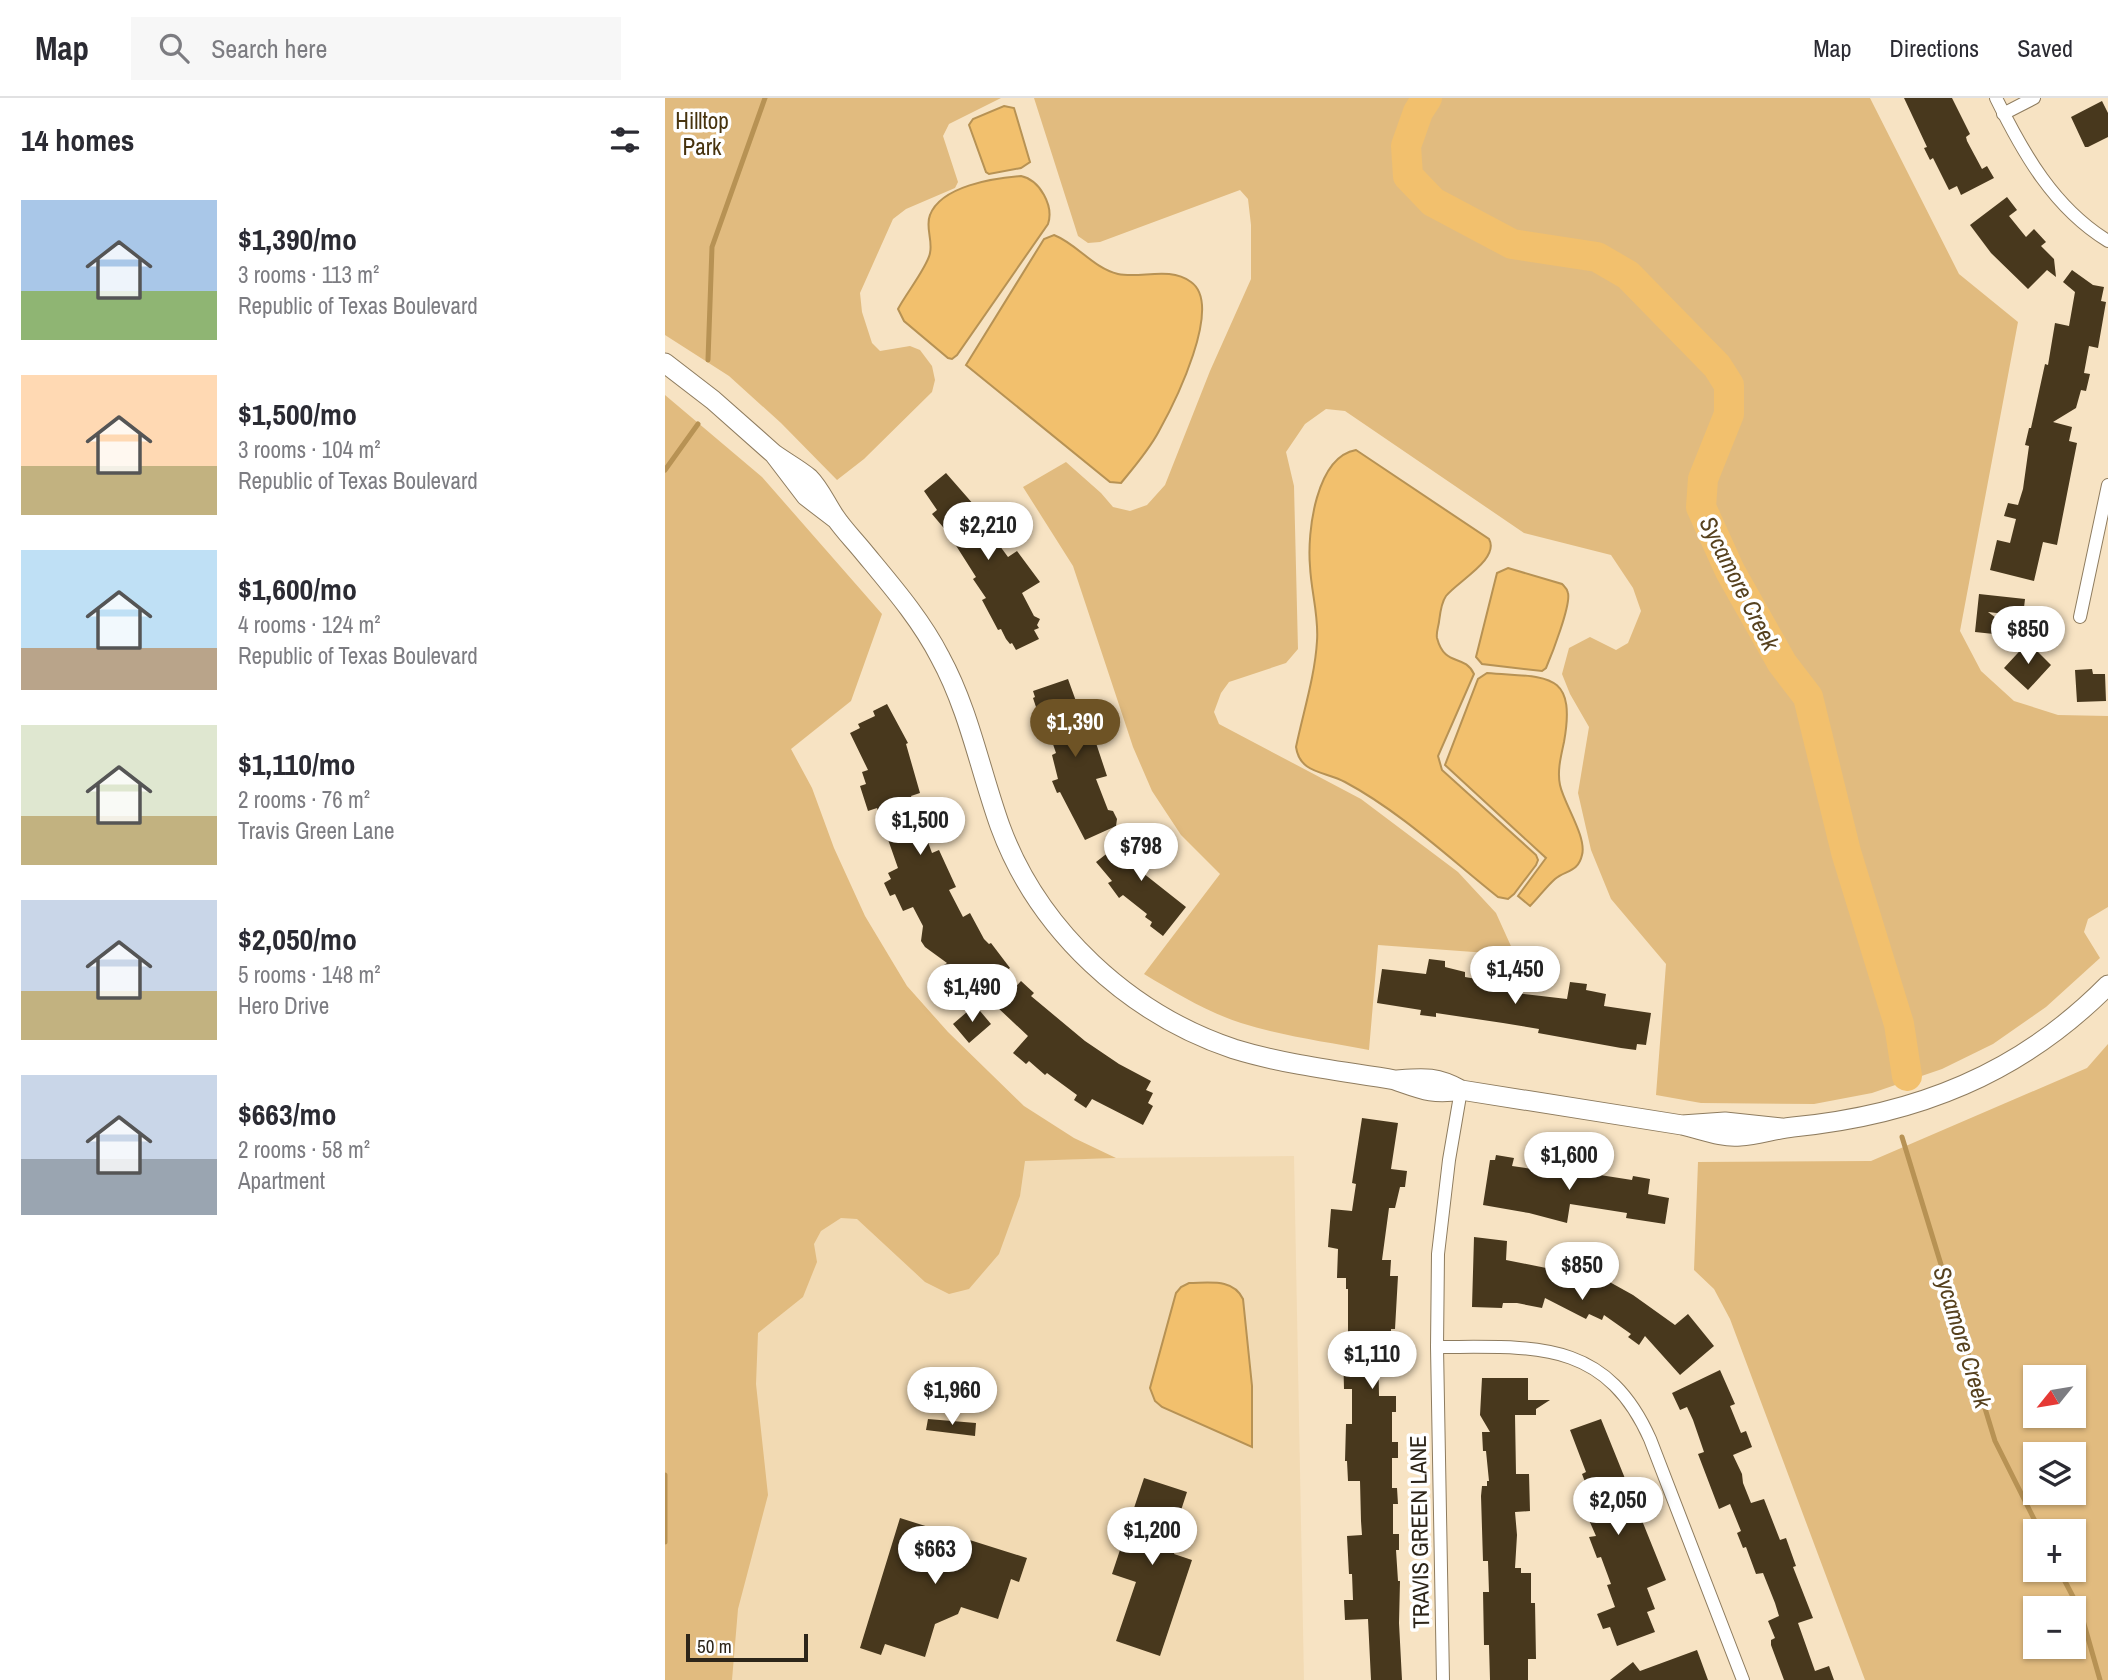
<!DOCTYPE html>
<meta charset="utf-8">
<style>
body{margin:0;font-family:"Archivo Narrow",sans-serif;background:#f7f7f7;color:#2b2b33;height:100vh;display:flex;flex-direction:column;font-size:26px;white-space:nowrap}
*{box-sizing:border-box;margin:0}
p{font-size:23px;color:#7c7c81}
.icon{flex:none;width:38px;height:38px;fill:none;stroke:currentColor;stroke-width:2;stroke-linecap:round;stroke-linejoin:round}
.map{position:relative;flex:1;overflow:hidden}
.details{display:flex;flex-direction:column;background:#fff;width:665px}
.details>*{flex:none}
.needle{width:46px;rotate:240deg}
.fabs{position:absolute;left:1358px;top:1267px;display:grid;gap:14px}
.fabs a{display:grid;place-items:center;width:63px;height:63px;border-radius:0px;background:#fff;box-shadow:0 2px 5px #0004;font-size:35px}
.scale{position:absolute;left:21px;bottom:18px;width:122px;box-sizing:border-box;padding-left:7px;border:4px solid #2d2519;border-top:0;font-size:19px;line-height:24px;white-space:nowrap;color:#2d2519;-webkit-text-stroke:5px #fff;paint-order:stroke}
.price{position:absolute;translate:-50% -60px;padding:0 16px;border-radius:24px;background:#fff;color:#222;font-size:23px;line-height:46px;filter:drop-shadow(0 2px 4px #0008)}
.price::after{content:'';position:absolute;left:50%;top:42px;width:21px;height:16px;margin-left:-10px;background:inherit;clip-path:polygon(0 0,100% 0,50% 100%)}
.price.current{background:#6e5325;color:#fff}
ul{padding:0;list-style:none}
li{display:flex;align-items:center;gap:21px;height:175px;padding:0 21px}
li span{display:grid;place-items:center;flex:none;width:196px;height:140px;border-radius:0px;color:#555}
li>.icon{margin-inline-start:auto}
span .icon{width:84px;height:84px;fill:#fffc;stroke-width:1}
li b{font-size:30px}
h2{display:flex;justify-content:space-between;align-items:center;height:84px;padding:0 21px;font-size:30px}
header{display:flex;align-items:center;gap:42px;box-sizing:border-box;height:98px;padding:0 35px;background:#fff;border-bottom:2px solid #e1e1e2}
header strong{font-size:33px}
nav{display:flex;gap:38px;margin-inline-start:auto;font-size:24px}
.search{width:490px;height:63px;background:#f7f7f7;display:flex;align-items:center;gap:18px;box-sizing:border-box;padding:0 24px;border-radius:0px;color:#7c7c81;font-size:26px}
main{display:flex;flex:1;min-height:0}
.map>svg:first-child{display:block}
</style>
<header>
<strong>Map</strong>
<div class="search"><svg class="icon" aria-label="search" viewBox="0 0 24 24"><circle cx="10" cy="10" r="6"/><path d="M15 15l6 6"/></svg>Search here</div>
<nav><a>Map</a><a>Directions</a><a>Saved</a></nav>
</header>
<main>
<section class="details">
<h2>14 homes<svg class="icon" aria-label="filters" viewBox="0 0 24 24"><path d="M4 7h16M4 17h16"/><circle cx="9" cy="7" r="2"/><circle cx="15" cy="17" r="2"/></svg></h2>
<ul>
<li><span style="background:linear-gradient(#a9c7e8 65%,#8fb573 0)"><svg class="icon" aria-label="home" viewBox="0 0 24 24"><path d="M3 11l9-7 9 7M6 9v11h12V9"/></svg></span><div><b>$1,390/mo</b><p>3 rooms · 113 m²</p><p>Republic of Texas Boulevard</p></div></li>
<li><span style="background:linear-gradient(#ffd9b3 65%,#c2b280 0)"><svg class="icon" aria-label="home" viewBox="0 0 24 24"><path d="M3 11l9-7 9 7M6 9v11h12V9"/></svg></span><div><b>$1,500/mo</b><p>3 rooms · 104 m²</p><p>Republic of Texas Boulevard</p></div></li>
<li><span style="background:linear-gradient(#bfe0f5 70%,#b9a48a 0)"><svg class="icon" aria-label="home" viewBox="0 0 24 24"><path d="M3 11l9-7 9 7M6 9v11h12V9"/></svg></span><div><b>$1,600/mo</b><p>4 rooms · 124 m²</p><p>Republic of Texas Boulevard</p></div></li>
<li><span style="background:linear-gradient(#dfe7d0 65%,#c2b280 0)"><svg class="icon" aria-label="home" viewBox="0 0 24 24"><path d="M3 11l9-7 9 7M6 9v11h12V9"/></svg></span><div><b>$1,110/mo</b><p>2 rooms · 76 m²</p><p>Travis Green Lane</p></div></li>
<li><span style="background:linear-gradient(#c9d6e8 65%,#c2b280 0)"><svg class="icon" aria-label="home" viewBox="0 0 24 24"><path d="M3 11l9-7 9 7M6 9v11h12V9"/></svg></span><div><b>$2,050/mo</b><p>5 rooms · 148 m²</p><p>Hero Drive</p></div></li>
<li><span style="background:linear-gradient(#c9d6e8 60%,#9aa5b1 0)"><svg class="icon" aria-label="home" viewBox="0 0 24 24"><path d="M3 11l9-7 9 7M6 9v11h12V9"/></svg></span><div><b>$663/mo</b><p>2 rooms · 58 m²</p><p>Apartment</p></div></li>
</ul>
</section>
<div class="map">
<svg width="1443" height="1582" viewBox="0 0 1443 1582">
<rect width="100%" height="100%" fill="#f7e3c3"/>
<path fill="#f2dab3" d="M629 1058 639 1582H0V1073L451 1060Z"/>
<path fill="#e1bb7f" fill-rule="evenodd" d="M0 0H336L284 26 278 38 293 84 290 90 241 111 228 121 195 195 197 214 207 245 215 253 245 248 255 252 267 268 270 282 267 294 199 361 172 382 116 325 64 278 0 237Z
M369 0H1205L1294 176 1353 224 1295 533 1316 573 1349 603 1393 617 1443 618V809L1423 821 1419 834 1435 860 1381 909 1328 946 1277 971 1207 995 1149 1006 1036 1005 991 997 1001 866 946 801 926 752 913 695 924 629 905 596 897 576 904 550 925 539 951 552 963 545 976 513 968 490 946 457 859 435 680 313 661 311 640 326 621 354 629 388 633 551 621 565 564 584 556 595 549 614 554 626 696 701 793 774 831 815 850 857 713 847 704 952C662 944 617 938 576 925 542 914 509 894 479 876L555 776 516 737 487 693 468 649 408 468 358 389 401 364 436 395 448 409 465 413 482 407 500 387 545 273 586 181V127L583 101 575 92 435 144 423 145 413 138Z
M0 297 97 379 217 516 186 603 126 651 147 690 169 750 200 818 242 888 283 934 359 1008 409 1040 451 1060 360 1063 355 1098 334 1156 304 1191 284 1196 260 1184 192 1121 176 1120 156 1133 149 1146 152 1164 138 1199 93 1235 91 1286 103 1397 73 1511 67 1582H0Z
M1443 946V1582H1200L1065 1221 1049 1191 1029 1172 1033 1064 1206 1063 1422 970ZM1370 1279H1409V1318H1370ZM1370 1356H1409V1395H1370ZM1409 1433V1472H1370V1433ZM1409 1510V1549H1370V1510Z"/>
<path fill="#f2c06d" stroke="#b79254" stroke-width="2" d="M339 8 349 10 365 64 356 70 324 76 321 74 304 27 308 21Z
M356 78C375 82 389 108 383 126L292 257 287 261 283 260 239 223 233 211C240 197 263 168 265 155 268 142 260 129 265 117 276 88 329 80 356 78Z
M389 137C412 146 428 170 453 176 476 181 504 168 526 184 559 207 509 306 494 333 484 352 470 368 456 385L445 384 301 267 379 141Z
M691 352 824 441C835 461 793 483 781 498 776 505 775 516 774 524 773 530 771 535 772 540 780 570 799 555 809 576L773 658 777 672 871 757 873 762 871 767 849 796 843 801 833 799C784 760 736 714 680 684 660 673 635 676 631 649 638 615 650 578 652 543 654 518 646 493 645 468 642 434 651 359 691 352Z
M843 470 897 486C901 490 902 490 903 495 906 507 887 556 881 570L877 573 817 566 811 559 832 475Z
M822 575C880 580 912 571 899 644 896 658 892 673 895 687 899 706 922 739 917 757 913 775 900 772 890 781 881 789 874 799 865 808L853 798 881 760 780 667 813 581Z
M524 1185C544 1185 568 1180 578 1201L587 1288V1349L497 1309 490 1303 485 1290 511 1195 516 1189Z"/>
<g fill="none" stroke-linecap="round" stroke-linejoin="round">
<path stroke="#b79254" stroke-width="5" d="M43 262 47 149 100 0
M0 372 33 326
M1237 1039 1330 1343 1375 1433
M0 1377V1444
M1394 1472 1415 1512 1435 1582"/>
<path stroke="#f2c06d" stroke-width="30" d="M762 0 753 14 741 48 743 78 768 104 847 146 932 159 963 177 1052 268 1064 287V316L1038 381 1036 409 1065 473 1117 565 1143 599 1181 754 1234 926 1242 978"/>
</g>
<path fill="#48381d" d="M1239 0H1287L1305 36 1301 39 1302 43 1317 71 1322 68 1329 80 1296 97 1292 88 1284 92 1268 60 1265 62 1259 50 1262 49Z
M1437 3 1443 15V39L1423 49H1420L1406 19Z
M1342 99 1352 112 1344 118 1361 139 1369 131 1381 144 1376 148 1389 161 1391 179 1382 172 1363 191 1326 155 1305 127Z
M1407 172 1428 187 1439 189 1436 203 1441 204 1433 250 1424 248 1419 275 1425 276 1421 293 1416 292 1411 310 1388 324 1407 329 1404 343 1412 345 1392 447 1378 444 1369 483 1325 472 1332 442 1345 445 1351 421 1339 418 1343 405 1353 407 1358 391 1364 348 1360 347 1364 330H1366L1380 266 1383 267 1390 225 1404 228 1410 194 1398 184Z
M281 375 316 415 318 414 328 423 326 425 329 429 325 431 326 436 343 459 352 453 375 484 357 495 369 518 375 521 372 527 374 530 369 532 374 541 351 552 347 545 345 546 341 541 336 531 333 532 317 502 321 500 308 481 311 479 283 435 267 416 272 412 259 393Z
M1314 496 1360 501 1358 518 1323 514 1357 539 1310 534Z
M1363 544 1386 567 1363 592 1339 570Z
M1427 571 1428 576H1440L1441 603 1412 604 1410 572Z
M403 581 416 617 421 615 442 678 431 681 443 712 448 713 452 721 451 728 420 742 395 694 392 695 387 683 393 681 387 657 391 655 379 620 375 621 368 600 370 599 368 593Z
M222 606 243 645 241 646 255 695 246 698 267 755 274 752 291 789 284 792 298 819 305 815 319 841 324 846 326 845 345 870 303 897 289 878 284 881 276 869 282 865 260 849 256 843 258 828 248 809 238 813 230 796 225 798 219 785 226 781 223 775 233 770 212 710 203 713 195 688 201 686 197 674 203 672 185 635 195 630 193 626 210 618 208 613Z
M467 736 476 748 493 749 491 756 495 761 478 775 521 809 498 838 485 828 487 824 480 819 482 816 458 797 454 800 443 785 447 783 431 764Z
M764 861 780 863V869L800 874V879L852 888 851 895 902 901 905 884 922 886 921 892 941 896 939 908 986 915 981 947 972 946 971 952 956 950 873 935 874 931 838 925 771 915V919L755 917 756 912 712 905 717 871 761 876Z
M356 883 369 895 366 898 420 943 454 966 486 983 481 992 488 995 483 1005 488 1008 478 1027 427 1001 421 1010 409 1002 412 997 382 975 380 977 364 963 361 966 348 955 363 938 332 909Z
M310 907 326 926 304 945 288 926Z
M697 1020 733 1025 726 1071 742 1073 740 1089H735L730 1110H724L717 1162H726L725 1178H733L730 1231H726V1246H713L714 1298H731V1314H727V1344H733V1360H727V1390H732L733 1406H728V1436H734V1452H731L733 1483H735L734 1525 737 1582H706L703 1521 680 1522 679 1502H688L687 1476H684L682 1438 697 1437 696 1423 695 1383H683L682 1363H680L681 1326H687V1291H679L678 1252H683V1191H681V1180H672L673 1151 663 1149 666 1111 687 1113 691 1086 687 1085Z
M831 1057 849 1060 847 1068 880 1073 895 1075 896 1069 936 1074 935 1077 967 1082 968 1078 985 1081 983 1096 1004 1100 1000 1126 961 1120 962 1115 905 1106 902 1125 864 1115 818 1107 825 1062H830Z
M809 1139 842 1143 841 1162 916 1177 918 1173 937 1183 941 1182 968 1197 1010 1227 1023 1216 1049 1248 1015 1277 980 1238 974 1247 963 1239 966 1236 939 1217 937 1222 924 1216 921 1221 880 1200 877 1210 852 1205H838L837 1210 807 1209Z
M1055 1272 1070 1306 1065 1308 1076 1335 1081 1333 1087 1349 1068 1357 1077 1376 1078 1385 1086 1405 1099 1401 1115 1442 1121 1440 1131 1468 1128 1469 1148 1520 1133 1525 1150 1573 1164 1568 1169 1582H1119L1106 1547V1542L1110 1540 1103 1523 1114 1518 1110 1505 1098 1475 1091 1476 1081 1449 1078 1450 1072 1435 1076 1433 1065 1406 1054 1411 1033 1356 1039 1354 1028 1322 1022 1309 1015 1312 1007 1295Z
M817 1280H863V1302H885L871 1311V1317H850L851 1376H864L865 1413 850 1414 852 1437 850 1470H856V1475H866V1505H870L871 1561H863V1582H825L824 1547H819L818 1494H824L823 1463H818L816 1398 817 1388H822V1383H824L821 1353H818L817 1334H825L815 1317Z
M263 1321 311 1325 310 1338 261 1332Z
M936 1321 1001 1482 982 1490 990 1511 982 1514 990 1534 952 1548 945 1529 938 1531 932 1516 950 1509 942 1487 946 1486 936 1459 932 1460 924 1439 931 1438 924 1422 933 1418 917 1376 921 1374 905 1332Z
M479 1380 522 1394 505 1446 512 1448 509 1456 527 1462 495 1558 451 1543 471 1484 447 1476Z
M235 1420 362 1460 354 1484 346 1481 333 1521 296 1509 293 1516 270 1526 260 1559 220 1546 216 1557 195 1550Z
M1032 1552 1043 1582H945L968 1564 975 1573Z"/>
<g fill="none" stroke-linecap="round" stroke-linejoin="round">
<g stroke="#8e7c5f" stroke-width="14">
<path id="street" d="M1331 0C1358 55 1389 110 1443 143
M1338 16 1369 0
M1415 519 1443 387
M772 1249C868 1249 940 1240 985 1341L1078 1582
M778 1582 772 1249 773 1156 784 1062 796 992"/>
</g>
<g stroke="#8e7c5f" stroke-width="21">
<path id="secondary" d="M0 265 48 302 109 356
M171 421 141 398 109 356C120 364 133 371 144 380 155 391 161 406 170 419 178 431 188 441 197 452 225 486 255 520 275 559 304 612 315 672 335 728 373 832 464 916 569 951 621 967 677 973 730 982
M796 992C771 978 758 980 730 982 756 991 768 997 796 992L1017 1027
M1116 1030 1060 1024 1017 1027C1036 1031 1056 1040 1075 1038 1093 1037 1110 1031 1128 1029 1251 1017 1355 976 1443 887"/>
</g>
<use href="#street" stroke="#fff" stroke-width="12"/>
<use href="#secondary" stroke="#fff" stroke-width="19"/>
</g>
<g text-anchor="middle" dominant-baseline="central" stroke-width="7" stroke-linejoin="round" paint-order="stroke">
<g font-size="23" fill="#47330e" stroke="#fff">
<text x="37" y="22">Hilltop<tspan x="37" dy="26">Park</tspan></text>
</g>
<g font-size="23" fill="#2d2519" stroke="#fff">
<text transform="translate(754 1434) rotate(-91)">TRAVIS GREEN LANE</text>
</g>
<g font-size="24" font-style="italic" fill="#56411e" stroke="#fff">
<text transform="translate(1075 485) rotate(63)">Sycamore Creek</text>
<text transform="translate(1298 1239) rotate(73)">Sycamore Creek</text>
</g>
</g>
</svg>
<div class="fabs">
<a><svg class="needle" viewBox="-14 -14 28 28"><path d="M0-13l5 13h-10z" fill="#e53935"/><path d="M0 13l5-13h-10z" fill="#7c7c81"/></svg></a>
<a><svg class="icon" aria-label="layers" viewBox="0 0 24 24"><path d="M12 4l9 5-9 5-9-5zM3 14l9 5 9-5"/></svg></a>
<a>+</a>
<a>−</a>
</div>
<div class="scale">50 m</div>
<b class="price" style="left:323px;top:464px">$2,210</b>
<b class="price" style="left:1363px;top:568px">$850</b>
<b class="price current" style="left:410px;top:661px">$1,390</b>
<b class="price" style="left:255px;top:759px">$1,500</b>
<b class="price" style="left:476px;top:785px">$798</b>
<b class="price" style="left:850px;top:908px">$1,450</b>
<b class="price" style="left:307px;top:926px">$1,490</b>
<b class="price" style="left:904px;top:1094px">$1,600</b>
<b class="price" style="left:917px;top:1204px">$850</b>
<b class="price" style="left:707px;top:1293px">$1,110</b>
<b class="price" style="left:287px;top:1329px">$1,960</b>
<b class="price" style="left:953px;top:1439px">$2,050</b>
<b class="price" style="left:487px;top:1469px">$1,200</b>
<b class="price" style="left:270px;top:1488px">$663</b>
</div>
</main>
